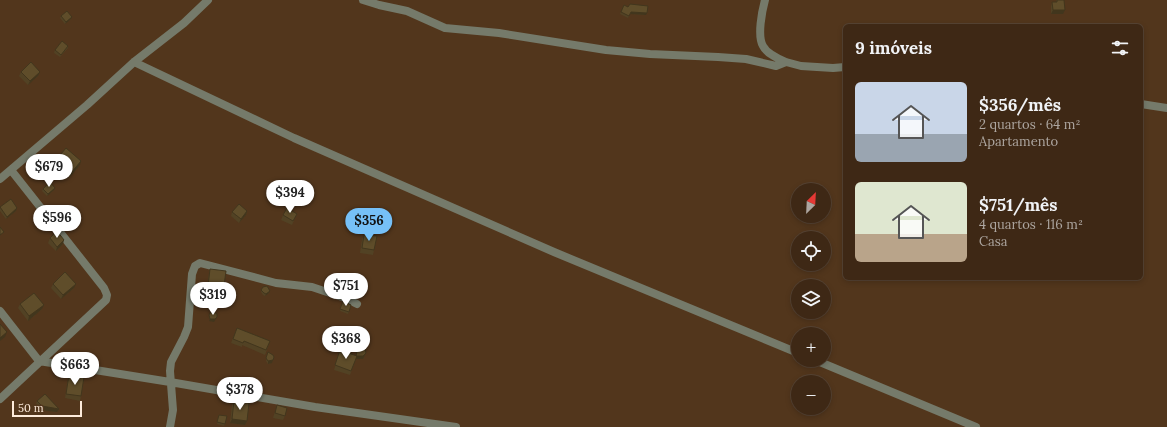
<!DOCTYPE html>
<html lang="pt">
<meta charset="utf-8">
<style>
body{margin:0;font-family:Lora,serif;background:#45301e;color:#f1f3f6;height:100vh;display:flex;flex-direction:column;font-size:15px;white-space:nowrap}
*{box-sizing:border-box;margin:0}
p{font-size:13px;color:#ada6a0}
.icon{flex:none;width:22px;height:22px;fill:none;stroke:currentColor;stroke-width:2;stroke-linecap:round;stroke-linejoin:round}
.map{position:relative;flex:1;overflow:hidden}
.drawer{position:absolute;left:843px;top:24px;width:300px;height:256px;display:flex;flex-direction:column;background:#3e2815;border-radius:6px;box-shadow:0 2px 6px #0003,0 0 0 1px #574434}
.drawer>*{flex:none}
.needle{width:26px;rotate:24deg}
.buttons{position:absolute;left:791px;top:183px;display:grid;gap:8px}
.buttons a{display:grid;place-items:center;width:40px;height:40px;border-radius:50%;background:#3e2815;box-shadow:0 2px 6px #0003,0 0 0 1px #574434;font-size:20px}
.scale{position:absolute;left:12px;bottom:10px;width:70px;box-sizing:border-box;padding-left:4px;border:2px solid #fdebdb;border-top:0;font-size:11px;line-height:14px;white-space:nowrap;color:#fdebdb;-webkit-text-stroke:3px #52361c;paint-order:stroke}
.price{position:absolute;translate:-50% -34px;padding:0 9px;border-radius:14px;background:#fff;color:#222;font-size:13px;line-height:26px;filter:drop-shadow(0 1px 2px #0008)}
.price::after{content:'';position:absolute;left:50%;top:24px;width:12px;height:9px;margin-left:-6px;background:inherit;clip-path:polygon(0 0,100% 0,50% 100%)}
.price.on{background:#76c0f7;color:#111}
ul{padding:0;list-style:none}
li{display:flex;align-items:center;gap:12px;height:100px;padding:0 12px}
li span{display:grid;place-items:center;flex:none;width:112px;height:80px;border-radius:6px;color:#555}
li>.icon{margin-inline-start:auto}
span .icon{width:48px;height:48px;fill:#fffc;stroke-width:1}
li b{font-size:17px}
h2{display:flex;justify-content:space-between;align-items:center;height:48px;padding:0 12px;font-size:17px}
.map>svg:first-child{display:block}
</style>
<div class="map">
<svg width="1167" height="427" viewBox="0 0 1167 427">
<rect width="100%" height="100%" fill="#52361c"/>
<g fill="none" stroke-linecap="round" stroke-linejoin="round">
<path stroke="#757a6a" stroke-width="8" d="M363 0 379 5 407 11 445 28 499 33 606 50 650 54 718 57 746 59 776 66 786 62 801 66 833 68 845 67
M765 0C762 11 757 36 763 46 767 54 779 59 786 62
M134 62 294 138 554 252 798 353
M1141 104 1167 108
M0 179 87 105 134 62 184 23 208 0
M0 311 39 361 170 382 315 407 456 427
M815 360 976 427
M0 399 106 300 107 295 104 288 11 170
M170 427 173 410 170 371 171 362 184 337 188 327 192 274 195 266 200 263 276 283 312 287 345 298 357 304"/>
</g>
<path fill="#524224" d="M1056 0H1064L1063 14H1051V6L1052 2H1056Z
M624 5 628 7 646 15 630 14 628 18 620 14Z
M61 16 71 19 65 24 60 18Z
M68 46V48L60 57 54 53 55 50Z
M21 72H40L38 76 28 85 19 76Z
M56 160 80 165 70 177 54 164Z
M55 188 54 190 47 196 42 191 43 189Z
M0 207 16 211 6 219 0 211Z
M247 211 246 215 239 223 231 216 232 212Z
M283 215 295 218 292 225 281 220Z
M364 235 374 250 373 255 360 253 362 239Z
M50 238 63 244 56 251 48 243Z
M210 269 223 293 221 297 206 294 203 298 200 300 197 296 198 293 199 289 207 287 209 273Z
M53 284 74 288 61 299 51 288Z
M263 287 269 293 265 296 263 295 261 292Z
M343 301 351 305 348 314 340 311Z
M20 304 42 309 28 321 18 308Z
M237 328 270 341 265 355 242 345V347L231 343Z
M340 350 356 356 357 351 366 353 363 359 356 358 350 375 334 370Z
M268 352 272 363 268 364 266 361Z
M69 375 81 396 80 401 65 398 68 379Z
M37 401 57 412 41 410 36 404Z
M234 401 247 421 245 425 230 423 232 405Z
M277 405 285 416 283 420 273 418Z
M218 417 225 424 224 426 217 424Z"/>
<path fill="#42361d" d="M1053 10H1065L1063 14H1051Z
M631 12 647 13 646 15 630 14Z
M72 17 71 19 65 24 66 22Z
M40 72 38 76 28 85 30 81Z
M81 161 80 165 70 177 71 173Z
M55 188 54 190 47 196 48 194Z
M17 208 16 211 6 219 7 217Z
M247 211 246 215 239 223 241 219Z
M64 240 63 244 56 251 57 247Z
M76 284 74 288 61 299 63 295Z
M208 290 206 294 203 298 200 300 201 295Z
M270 291 269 293 265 296 266 294Z
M44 305 42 309 28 321 29 316Z
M217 317 214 322 209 321 210 319Z
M7 332 5 337 0 341V338Z
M366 353 363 359H356V356Z
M273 360 272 363 268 364V361Z
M42 406 59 409 57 412 41 410Z
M232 419 247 421 245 425 230 423Z"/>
<path fill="#5f4d2a" stroke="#42361d" d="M1057 0H1064L1065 10H1053L1052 2H1057Z
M630 4 648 6 647 13 631 12 629 16 621 12 624 5 628 7Z
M67 11 72 17 66 22 61 16Z
M62 41 68 46 61 55 55 50Z
M31 62 40 72 30 81 21 72Z
M66 148 81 161 71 173 56 160Z
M50 182 55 188 48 194 43 189Z
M11 199 17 208 7 217 0 207Z
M239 204 247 211 241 219 232 212Z
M287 208 297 214 293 221 283 215Z
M0 227 4 232 0 235Z
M57 231 64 240 57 247 50 238Z
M364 235 377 236 374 250 362 248Z
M210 269 226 271 223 293 208 290 205 294 201 295 199 292V289L208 286Z
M65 272 76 284 63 295 53 284Z
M267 286 270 291 266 294 264 293 261 290 263 287Z
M34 293 44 305 29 316 20 304Z
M343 301 351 305 349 312 340 309Z
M214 312 217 314V317L215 319H210L209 315 210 313Z
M0 324 7 332 0 338Z
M237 328 270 341 266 350 244 341 243 343 233 339Z
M360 348 365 349 366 353 363 356H356L357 351Z
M340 350 357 356 351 371 335 365Z
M268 352 273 355 274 357 273 360 268 361 266 358Z
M69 375 84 377 81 396 66 394Z
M45 394 59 409 42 406 37 401Z
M234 401 249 403 247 421 232 419Z
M277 405 287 408 285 416 275 413Z
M219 415 227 416 225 424 217 422Z"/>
</svg>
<div class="buttons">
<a><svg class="needle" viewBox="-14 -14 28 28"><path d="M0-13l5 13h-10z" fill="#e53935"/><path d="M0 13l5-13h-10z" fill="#ada6a0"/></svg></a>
<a><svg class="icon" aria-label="locate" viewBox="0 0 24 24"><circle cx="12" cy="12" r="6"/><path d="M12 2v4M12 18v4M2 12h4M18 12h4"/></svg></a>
<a><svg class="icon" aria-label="layers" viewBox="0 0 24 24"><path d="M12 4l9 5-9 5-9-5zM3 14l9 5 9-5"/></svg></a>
<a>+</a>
<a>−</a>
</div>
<div class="scale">50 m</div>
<b class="price" style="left:49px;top:188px">$679</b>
<b class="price" style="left:290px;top:214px">$394</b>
<b class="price" style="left:57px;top:239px">$596</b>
<b class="price on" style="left:369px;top:242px">$356</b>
<b class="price" style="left:346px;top:307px">$751</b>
<b class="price" style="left:213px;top:316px">$319</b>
<b class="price" style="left:346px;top:360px">$368</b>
<b class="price" style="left:75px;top:386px">$663</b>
<b class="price" style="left:240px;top:411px">$378</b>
<section class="drawer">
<h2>9 imóveis<svg class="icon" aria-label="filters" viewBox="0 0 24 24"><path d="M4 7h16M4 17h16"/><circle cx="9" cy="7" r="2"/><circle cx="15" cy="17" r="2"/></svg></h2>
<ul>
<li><span style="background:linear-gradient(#c9d6e8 65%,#9aa5b1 0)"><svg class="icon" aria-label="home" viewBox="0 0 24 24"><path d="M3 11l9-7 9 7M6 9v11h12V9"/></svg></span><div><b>$356/mês</b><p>2 quartos · 64 m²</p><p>Apartamento</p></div></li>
<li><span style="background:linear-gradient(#dfe7d0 65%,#b9a48a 0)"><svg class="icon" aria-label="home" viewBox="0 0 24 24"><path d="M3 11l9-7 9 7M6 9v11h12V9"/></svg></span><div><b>$751/mês</b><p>4 quartos · 116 m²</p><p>Casa</p></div></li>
</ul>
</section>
</div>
